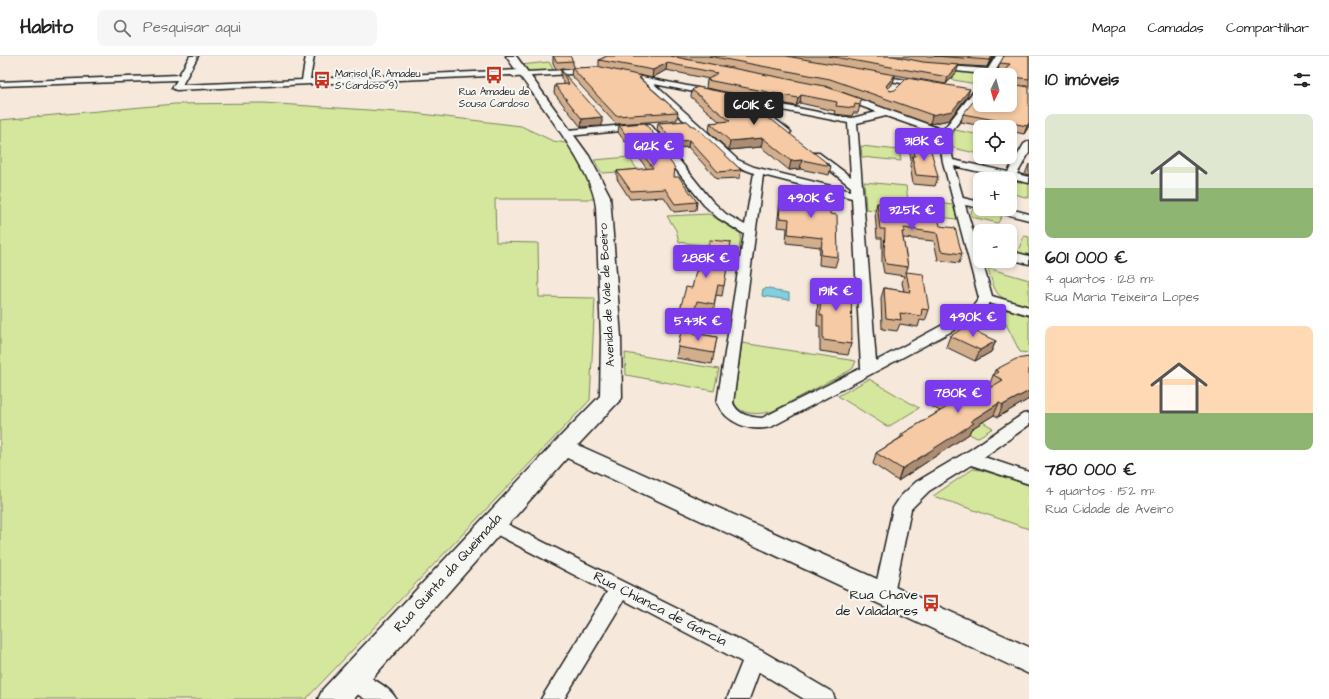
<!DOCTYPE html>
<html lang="pt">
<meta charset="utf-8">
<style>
body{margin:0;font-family:"Architects Daughter",sans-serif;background:#f6f6f6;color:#222;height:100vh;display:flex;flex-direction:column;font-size:15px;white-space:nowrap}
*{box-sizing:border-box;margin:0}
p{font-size:13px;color:#767676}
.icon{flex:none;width:22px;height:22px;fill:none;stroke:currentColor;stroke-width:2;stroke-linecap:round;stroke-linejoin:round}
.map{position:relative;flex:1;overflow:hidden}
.details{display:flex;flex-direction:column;background:#fff;width:300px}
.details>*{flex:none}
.needle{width:26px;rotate:185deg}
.fabs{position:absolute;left:973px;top:12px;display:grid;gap:8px}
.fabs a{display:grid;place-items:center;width:44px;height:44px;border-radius:8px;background:#fff;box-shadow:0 2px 6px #0003;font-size:20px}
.price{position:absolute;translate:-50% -34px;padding:0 9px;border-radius:4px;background:#7c3aed;color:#fff;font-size:13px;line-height:26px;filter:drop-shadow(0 1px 2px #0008)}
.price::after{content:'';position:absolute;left:50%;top:24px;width:12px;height:9px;margin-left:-6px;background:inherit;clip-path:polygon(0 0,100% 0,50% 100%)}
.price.selected{background:#222;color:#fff}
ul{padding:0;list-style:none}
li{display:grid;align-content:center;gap:8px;height:212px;padding:0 16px}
li span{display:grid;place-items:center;height:124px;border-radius:8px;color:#555}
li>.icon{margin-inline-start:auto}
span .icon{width:72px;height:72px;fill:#fffc;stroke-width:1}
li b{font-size:17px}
h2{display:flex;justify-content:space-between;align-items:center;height:48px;padding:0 16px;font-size:17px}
header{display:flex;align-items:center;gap:24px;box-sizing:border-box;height:56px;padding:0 20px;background:#fff;border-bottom:1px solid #e0e0e0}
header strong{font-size:19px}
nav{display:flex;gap:22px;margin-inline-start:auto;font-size:14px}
.search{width:280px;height:36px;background:#f6f6f6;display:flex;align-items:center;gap:10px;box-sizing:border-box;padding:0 14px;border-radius:8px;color:#767676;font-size:15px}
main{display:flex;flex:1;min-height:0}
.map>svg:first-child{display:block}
</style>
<header>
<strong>Habito</strong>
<div class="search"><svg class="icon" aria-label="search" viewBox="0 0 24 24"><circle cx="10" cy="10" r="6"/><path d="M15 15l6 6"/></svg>Pesquisar aqui</div>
<nav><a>Mapa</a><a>Camadas</a><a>Compartilhar</a></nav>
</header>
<main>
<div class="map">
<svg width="1029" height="643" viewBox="0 0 1029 643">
<rect width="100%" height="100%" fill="#f6e9db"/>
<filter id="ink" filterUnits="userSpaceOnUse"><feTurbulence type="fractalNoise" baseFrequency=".025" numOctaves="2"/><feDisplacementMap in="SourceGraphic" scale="8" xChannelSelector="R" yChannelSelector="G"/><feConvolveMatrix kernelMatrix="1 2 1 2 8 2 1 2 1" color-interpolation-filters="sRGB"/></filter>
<g filter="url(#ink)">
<path fill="#d5e79c" stroke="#78825c" d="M549 6 554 15 529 16 521 9Z
M946 14 981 18 982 19H980V23L976 28 937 21Z
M264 47 413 57 521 70 553 85 566 87 581 106 597 143H495L496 186 538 187 539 241 595 242 590 344 306 643H0V64L175 48Z
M955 74 980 79V98L953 92 951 81Z
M861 90 899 94 901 105 862 101Z
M629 101 638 115 602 117 594 104Z
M1015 123 1029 127V142L1010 137V131Z
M864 126 906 130 908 144 953 149 957 163 866 153Z
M974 152 1003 158 998 167 972 161 971 155Z
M709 158 741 178 739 194 679 186 676 174 667 160Z
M1024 180 1029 181V200L1017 197Z
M988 212 1029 224 1028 228H1029V250C997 241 997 244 988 212Z
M998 252 1029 260V297L1020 296Z
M742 287 856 305 853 312 849 315 773 355C761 359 736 360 734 344Z
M625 297 719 313 714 335 626 319Z
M869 323 919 352 888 371 838 340Z
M960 353 993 372 977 382 962 374Z
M973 413 981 414 1029 429V473L933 440Z"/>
<path fill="#81cfe0" stroke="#598792" d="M770 232 775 235 789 237V244L762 240 763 233Z"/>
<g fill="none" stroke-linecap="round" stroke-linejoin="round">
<g stroke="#1c1c1c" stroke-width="3">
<path id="street" d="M190 0H198L182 29 302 24 306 0H314L310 23 521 14 525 16 590 13 594 15 590 17 515 21 511 19 176 34 172 32 177 24 0 30V26L179 19Z
M996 0H1004L993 19 937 13 933 11 937 9 988 13Z
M619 17H622L843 61 852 62 877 56 839 42 838 40 842 37 943 74 977 31H980V39L950 77 949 83 953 104 1008 116 1024 88 1029 85V97L1017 118 1029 121V127L954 110 963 142 980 146V152L965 149 980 199V205H982L992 240 1029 251V259L989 247 985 254 973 264 771 371C750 376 726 367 717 347L744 178 718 162 704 149 642 70 644 68H650L712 145 726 158 745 169 754 117 730 108 642 25 619 21ZM654 28 744 46 783 78H789L791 76 789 74 757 49 848 67 851 121 819 97H813L811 99 851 131V135L754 111 738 104ZM886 60 940 79 939 83 943 106 979 242 975 248 963 258 876 305 857 67ZM763 119 852 142 861 312 762 362C750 361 738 359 733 347Z
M872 18 922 27 926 29 922 31 875 22 871 20Z
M638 68 643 71 641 73 568 80 563 77 568 74Z
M991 153H1010L1029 158V164L993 155Z
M1010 195 1029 200V208L1010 203Z
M1029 357V369L984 401 1029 416V428L971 409 929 435 911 453 894 538 891 544 884 546 877 544 874 538 893 452 901 440 916 426 970 394 1023 358Z
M493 461 762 595 832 636 835 643H804L759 616 749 643H727L742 606 624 544 564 643H541L607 536 486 473 484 468 486 463Z
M352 613C365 618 391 631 396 643H365L344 630 341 623 344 616Z"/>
</g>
<g stroke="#1c1c1c" stroke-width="3">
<path id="secondary" d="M506 0H516L589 100 610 140 621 281 622 342 578 389 1029 591V618L567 402 354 643H318L323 633 555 386 600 340 601 281 596 151C593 111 530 36 506 0Z"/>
</g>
<use href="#street" fill="#f6f6f2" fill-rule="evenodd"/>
<use href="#secondary" fill="#f6f6f2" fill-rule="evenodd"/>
</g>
<path fill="#d3ae8d" stroke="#1c1c1c" d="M553 0 573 5V12L599 11V4L607 0H994L987 11 952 9 956 17 946 28 895 19 893 27 888 33 890 35 967 41 949 64 930 68 828 31 825 30 860 49 858 57H853L852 60 834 58 835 55 800 47 796 50 706 32 707 24 709 23 666 14 652 22 639 19 642 24 678 56 677 64 616 68 571 19 572 13H556L553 7Z
M1029 0V30H1024L1029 70 1024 78 1010 75V71H987L961 66 963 58 980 49 1004 15 998 14 1000 7Z
M561 14 602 70 581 71 554 37 555 29H565L561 22Z
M692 34 831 110 829 119 800 113 789 114 761 91 729 94 709 76 710 67 720 66 691 41Z
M687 65 741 114 740 122 717 123 688 91 672 93 657 74 658 67Z
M619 69 659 91 674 121 697 146 696 154 674 156 664 141 630 143 617 123V115L647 113 627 85 625 86 618 76Z
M912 89 938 121 935 130 913 128 910 109 911 104 910 98Z
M1029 108V119L1025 118Z
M782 136 830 158 838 201 835 211 819 209 820 191 786 187 787 172 777 171 780 144Z
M877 147 940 170 962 198 959 207 938 204 934 185 903 182 908 211 906 216 929 254 925 265 920 264 918 271 900 268 897 275 882 273 881 242 884 232 904 235 902 227 904 220 884 217 882 206V182H877L875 156Z
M731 186 722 240 716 239 713 258 695 255 691 277 717 281 712 308 676 302 678 291 681 276 675 275 677 265 692 232 708 189Z
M821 223 852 284 848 299 820 295V270H817L818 234Z
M950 280 996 285 991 296 975 305 946 291Z
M1029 301V343L998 361 994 359 971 373 969 378 898 425 873 408 876 397 900 382 902 378 940 355 927 348 931 337 976 340 991 331 989 330 995 314Z"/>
<path fill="#ac8d73" stroke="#1c1c1c" d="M992 0H994L987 11 990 4Z
M667 7 666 14 652 22 653 14Z
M959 9 956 17 946 28 948 21Z
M895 19 893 27 884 38 886 30Z
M970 33 967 41 949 64 930 68 932 59Z
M801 39 800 47 796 50 798 42Z
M602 61V70L581 71 582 63Z
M1029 67V70L1024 78 1027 70Z
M763 82 761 91 729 94 730 85Z
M689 84 688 91 672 93 673 86Z
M656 86H660L659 94Z
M802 104 800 113 789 114 791 105Z
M996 285 991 296 975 305 980 294Z
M1029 335V343L998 361 1003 349Z
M999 347 994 359 971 373 969 378 898 425 902 413 971 365Z"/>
<path fill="#f5caa4" stroke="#1c1c1c" d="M553 0H570L573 5 557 6Z
M607 0H670L824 30 861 43 860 49 855 48 854 52 836 50 837 46 801 39 798 42 707 24 717 17 667 7 653 14 599 4Z
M709 0H786L895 19 886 30 890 35 895 34 907 22 970 33 952 55 932 59 830 23Z
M828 0H893L923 6 959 9 948 21Z
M934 0H992L990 4Z
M1004 0H1029V23L1012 21V28L1029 31V67L1027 70 963 58 980 37V49H1010V19H1001L1010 8 1000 7Z
M601 11 642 20 639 22 678 56 616 60 572 12Z
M561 14 602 61 582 63 555 29 569 28Z
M697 31 737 39 770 64H772L831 110 802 104 791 105 763 82 730 85 710 67 730 65 692 34Z
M687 65 692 70H695L741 114 718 116 689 84 673 86 658 67Z
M645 67 660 86H656L675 112 674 121H679L697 146 675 148 665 133 631 135 617 115 653 112 627 78H625L619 69Z
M912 89 930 91 938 121 916 119 912 100H915Z
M782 136 830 141V158L837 159 838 201 821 199 822 182 788 178 789 163 779 162Z
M877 147 937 156 940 170 955 172 962 198 941 195 937 177 904 172V176H902L908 211 886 208 884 197 885 173H880Z
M710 184 731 186 724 230 718 229 714 248 697 245 692 267 677 265 686 231 692 232 696 215H699L705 189H708Z
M906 216 923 218 929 254 922 253 921 260 900 257 901 264 886 262 884 232 910 236Z
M821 223 851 229 852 284H851V288L823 284V260L820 259Z
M966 271 996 285 980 294 950 280Z
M681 275 717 281 714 297 678 291Z
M1029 301V335L1003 349 999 347 971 365 974 367 902 413 876 397 904 380 902 378 952 348 931 337 949 326 976 340 1003 324 993 319 999 316 995 314 1016 303Z"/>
</g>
<defs>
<g id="bus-bare" transform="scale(1.38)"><path d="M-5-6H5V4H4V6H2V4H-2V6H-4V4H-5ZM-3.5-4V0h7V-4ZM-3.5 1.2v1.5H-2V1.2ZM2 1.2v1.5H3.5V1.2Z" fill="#c8321e" stroke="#f6f6f2" stroke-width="2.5" paint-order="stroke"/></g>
</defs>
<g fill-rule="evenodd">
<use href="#bus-bare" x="494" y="19"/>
<use href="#bus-bare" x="322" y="24"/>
<use href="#bus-bare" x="931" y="547"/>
</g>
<g text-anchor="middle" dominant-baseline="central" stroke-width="4" stroke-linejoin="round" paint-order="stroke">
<g font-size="10" fill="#1c1c1c" stroke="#f6f6f2" text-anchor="start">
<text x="335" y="18">Marisol (R Amadeu<tspan x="335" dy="12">S Cardoso 9)</tspan></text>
<text x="494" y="36" text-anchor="middle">Rua Amadeu de<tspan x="494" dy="12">Sousa Cardoso</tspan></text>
</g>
<g font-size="12" fill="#1c1c1c" stroke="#f6f6f2">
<text transform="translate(607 239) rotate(-93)">Avenida de Vale de Boeiro</text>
</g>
<g font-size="14" fill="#1c1c1c" stroke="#f6f6f2">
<text transform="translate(448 517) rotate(-48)">Rua Quinta da Queimada</text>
<text transform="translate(660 553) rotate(27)">Rua Chianca de Garcia</text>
</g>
<g font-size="14" fill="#1c1c1c" stroke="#f6f6f2" text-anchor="end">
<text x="918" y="539">Rua Chave<tspan x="918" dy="16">de Valadares</tspan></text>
</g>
</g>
</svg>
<div class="fabs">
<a><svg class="needle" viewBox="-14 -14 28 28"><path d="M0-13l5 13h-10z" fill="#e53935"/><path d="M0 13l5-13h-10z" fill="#767676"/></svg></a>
<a><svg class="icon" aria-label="locate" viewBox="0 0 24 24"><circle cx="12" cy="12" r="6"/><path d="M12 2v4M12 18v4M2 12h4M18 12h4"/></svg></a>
<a>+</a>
<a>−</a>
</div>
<b class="price selected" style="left:754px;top:70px">601K €</b>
<b class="price" style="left:924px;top:106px">318K €</b>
<b class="price" style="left:654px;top:111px">612K €</b>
<b class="price" style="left:811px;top:163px">490K €</b>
<b class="price" style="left:912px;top:175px">325K €</b>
<b class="price" style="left:706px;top:223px">288K €</b>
<b class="price" style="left:836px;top:256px">191K €</b>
<b class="price" style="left:973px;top:282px">490K €</b>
<b class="price" style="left:698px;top:286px">543K €</b>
<b class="price" style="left:958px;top:358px">780K €</b>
</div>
<section class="details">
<h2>10 imóveis<svg class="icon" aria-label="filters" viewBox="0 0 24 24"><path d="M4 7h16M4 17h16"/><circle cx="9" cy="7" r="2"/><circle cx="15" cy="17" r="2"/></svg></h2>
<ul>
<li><span style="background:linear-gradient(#dfe7d0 60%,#8fb573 0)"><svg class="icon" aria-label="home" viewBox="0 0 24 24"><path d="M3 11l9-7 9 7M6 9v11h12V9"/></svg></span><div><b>601 000 €</b><p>4 quartos · 128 m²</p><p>Rua Maria Teixeira Lopes</p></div></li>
<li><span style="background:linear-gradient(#ffd9b3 70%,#8fb573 0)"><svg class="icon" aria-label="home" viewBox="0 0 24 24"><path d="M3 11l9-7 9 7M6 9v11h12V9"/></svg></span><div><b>780 000 €</b><p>4 quartos · 152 m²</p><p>Rua Cidade de Aveiro</p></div></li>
</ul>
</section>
</main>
